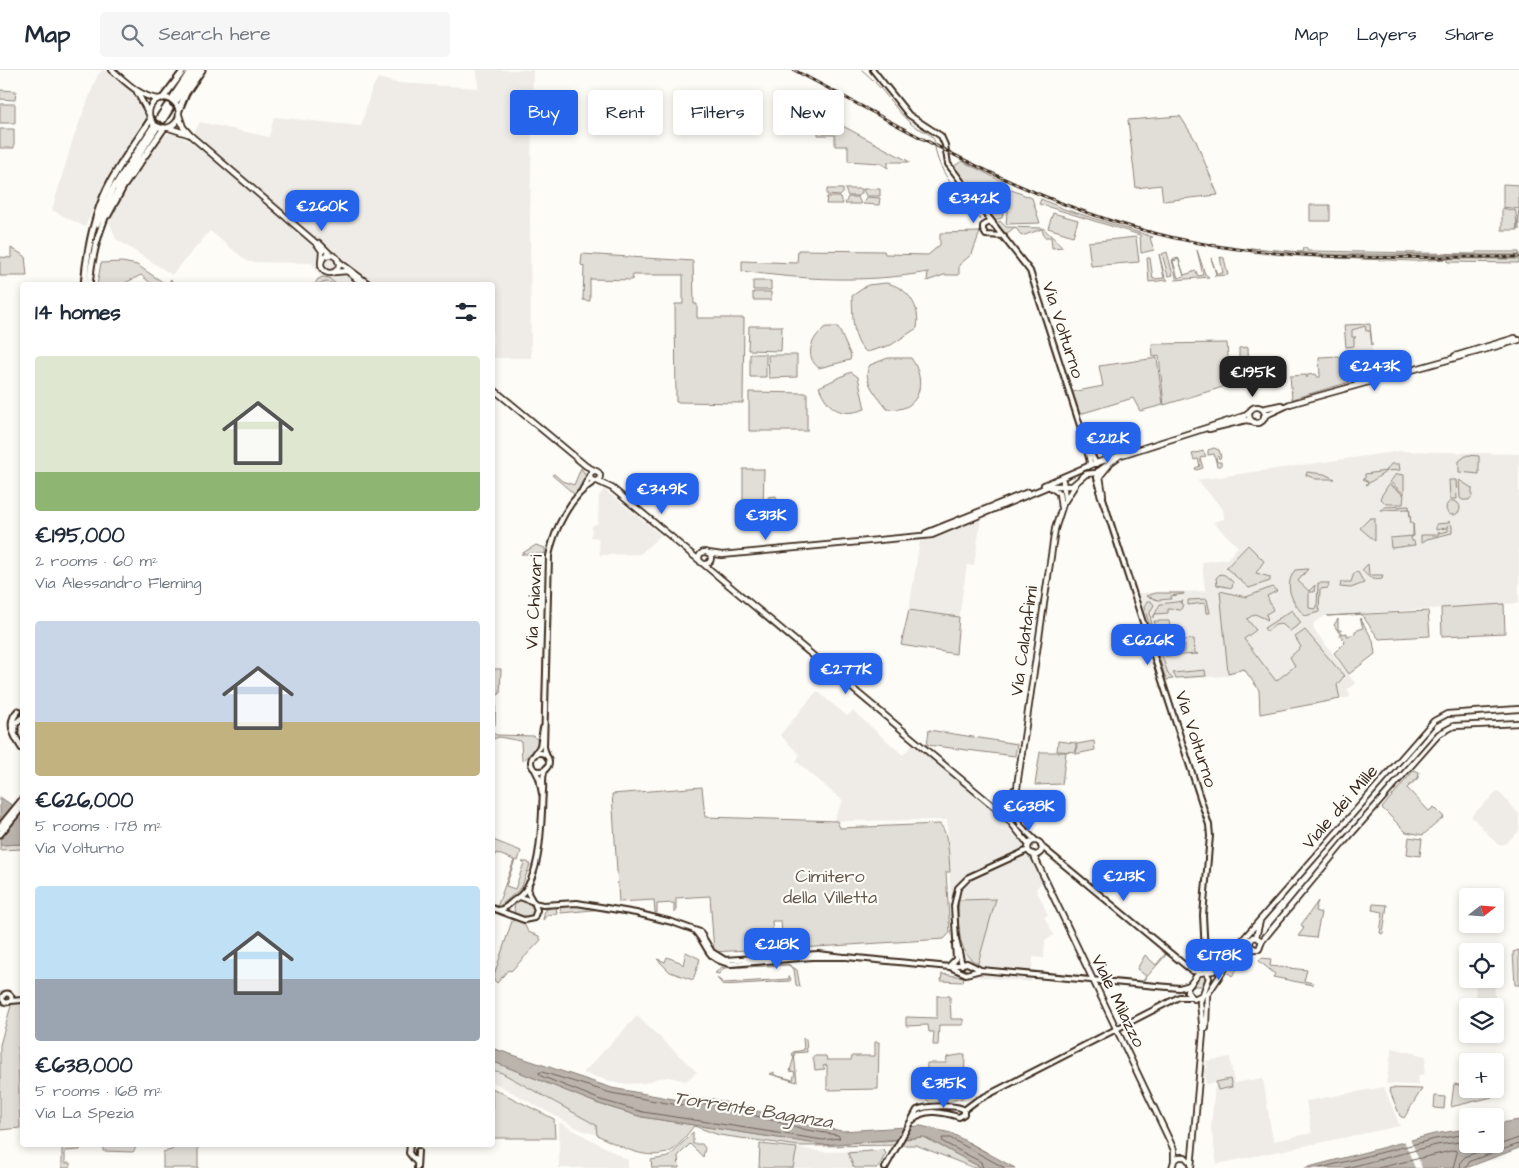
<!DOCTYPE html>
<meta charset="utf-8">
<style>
body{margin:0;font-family:"Architects Daughter",sans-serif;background:#f6f6f7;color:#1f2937;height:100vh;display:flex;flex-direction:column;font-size:19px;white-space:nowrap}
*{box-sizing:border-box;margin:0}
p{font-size:16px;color:#747a83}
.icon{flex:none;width:28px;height:28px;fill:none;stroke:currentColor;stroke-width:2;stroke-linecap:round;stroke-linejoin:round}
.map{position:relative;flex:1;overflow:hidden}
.details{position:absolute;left:20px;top:212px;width:475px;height:865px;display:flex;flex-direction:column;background:#fff;border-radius:5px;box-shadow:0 2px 8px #0003}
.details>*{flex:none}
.top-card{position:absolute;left:510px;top:20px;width:475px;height:45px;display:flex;gap:10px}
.needle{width:32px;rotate:73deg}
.fabs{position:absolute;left:1459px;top:818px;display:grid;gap:10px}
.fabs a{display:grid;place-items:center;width:45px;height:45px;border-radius:5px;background:#fff;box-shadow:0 2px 8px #0003;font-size:25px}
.price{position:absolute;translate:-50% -42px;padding:0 11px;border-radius:10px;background:#2563eb;color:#fff;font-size:16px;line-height:32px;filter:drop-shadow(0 1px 2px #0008)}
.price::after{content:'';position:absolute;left:50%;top:30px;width:15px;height:11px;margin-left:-8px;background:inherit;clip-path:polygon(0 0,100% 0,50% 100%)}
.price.active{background:#222;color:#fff}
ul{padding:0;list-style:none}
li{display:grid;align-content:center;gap:10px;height:265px;padding:0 15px}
li span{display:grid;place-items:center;height:155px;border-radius:5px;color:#555}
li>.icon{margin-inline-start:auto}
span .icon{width:90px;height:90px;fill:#fffc;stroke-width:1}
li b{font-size:21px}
h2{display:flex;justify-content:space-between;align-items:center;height:60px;padding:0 15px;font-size:21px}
.pill{padding:0 18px;border-radius:5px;background:#fff;box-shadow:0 2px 8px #0003;font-size:18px;line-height:45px}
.pill.active{background:#2563eb;color:#fff}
header{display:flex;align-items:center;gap:30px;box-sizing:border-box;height:70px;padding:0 25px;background:#fff;border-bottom:1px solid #e0e1e3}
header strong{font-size:24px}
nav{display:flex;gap:28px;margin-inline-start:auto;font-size:18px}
.search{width:350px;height:45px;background:#f6f6f7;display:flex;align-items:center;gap:12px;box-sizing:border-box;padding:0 18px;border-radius:5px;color:#747a83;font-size:19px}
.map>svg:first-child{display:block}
</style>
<header>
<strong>Map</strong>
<div class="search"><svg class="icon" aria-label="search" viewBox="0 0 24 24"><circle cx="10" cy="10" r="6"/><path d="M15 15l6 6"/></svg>Search here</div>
<nav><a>Map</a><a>Layers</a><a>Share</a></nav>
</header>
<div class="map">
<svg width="1519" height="1098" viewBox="0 0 1519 1098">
<rect width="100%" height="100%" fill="#fdfcf7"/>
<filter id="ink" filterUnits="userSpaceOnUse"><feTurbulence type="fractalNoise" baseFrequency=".02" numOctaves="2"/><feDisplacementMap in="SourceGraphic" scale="10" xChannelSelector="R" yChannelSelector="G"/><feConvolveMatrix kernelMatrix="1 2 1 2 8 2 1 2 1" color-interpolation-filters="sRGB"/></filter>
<g filter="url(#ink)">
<path fill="#efece7" d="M103 0 110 2 140 30 145 47 102 120 85 157 52 140 73 69 98 4Z
M477 0H533L530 149 531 288H493L492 215H316L321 208 312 193 248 192 210 161 172 205 116 169 109 151 146 88 162 68 171 62 178 64 189 71 200 52 269 67 274 47 361 56 371 21 378 8 397 13 478 18Z
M1250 180 1319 184 1519 185V189L1313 188 1251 184Z
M1370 254 1374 302 1370 303V306L1342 315 1346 289 1344 255Z
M1401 381 1519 384V533L1325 546 1314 553 1313 558 1355 613 1348 619 1350 627 1260 644 1259 620 1244 599 1227 606 1166 610 1138 523 1205 521 1202 492 1227 489 1238 477 1213 452 1224 449 1223 439 1197 410Z
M604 419 661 465 640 484 600 485 598 468 591 467 592 456 598 453 599 426Z
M981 448 974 496 967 495 959 547 909 540 920 470 945 463Z
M817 621 847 646 853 641 903 685 917 670 1003 740 1023 761 1043 810 1036 819 1048 845 1044 847 1054 865 1045 871 1044 888 1033 887 1031 912 954 905 947 750 833 751 843 731 796 691 800 685 780 665Z
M1498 721 1519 744V761L1505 774 1498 775 1471 746Z
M1475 909H1494L1497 963 1495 964V936H1476Z
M637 946 697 1002 686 1011 669 1007 658 1008 646 1013 621 1014 583 1003Z
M1392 978 1426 986 1424 1005H1419L1418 1015 1386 1014Z
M1230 987 1234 1013 1263 1008 1273 1071 1312 1063 1306 1031 1384 1017 1400 1056 1217 1094 1211 1059 1215 1013 1206 1014 1204 1000 1207 999 1206 991Z
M492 1000 502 1003 596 1055 597 1065 579 1059 493 1012Z
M559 1052 628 1090V1098H559Z
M797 1078 824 1082 883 1080 886 1083 878 1098H793Z"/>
<path fill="#e1ded7" stroke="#8e847a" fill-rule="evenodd" d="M0 20 16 21 15 30 0 29Z
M800 33 910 92H888V98L880 93 848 91V76H835V65H818V53H800Z
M0 34H15V53H0Z
M1180 46 1196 71 1218 125 1163 131 1161 115 1136 118 1128 50Z
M0 59H14V78H0Z
M962 91 1009 115 1002 148 994 150 990 147 953 97Z
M1503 114 1519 115V139L1503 137Z
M827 119H843V123L840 126 827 125Z
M845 119H862V123L858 126H848Z
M863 119H880V126H866Z
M1009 119 1032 128 1040 153 1006 154Z
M827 127H840L843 134H826Z
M848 127H858L861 134H845Z
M866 127 880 128 879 135 863 134Z
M1041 129 1064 139 1153 167 1150 168 1154 180 1141 183 1140 165 1039 134Z
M1310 135H1330V151H1310Z
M1502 138 1516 141 1517 159 1519 140V160H1502Z
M1053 143 1078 150 1073 166 1048 158Z
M1000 151 1006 157 1043 158 1063 177 1052 178 1051 167H1044L1042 159 1022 166 1015 157 1006 164 997 153Z
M980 162 972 184 959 195V205H944L927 211 928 202C866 213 805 210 742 201V191L797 193 798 180 884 181 885 184 928 185 940 175V163Z
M1136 167 1139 192 1091 196 1088 172Z
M11 178 25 186 27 206H0V187L11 188Z
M1250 178 1302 182 1303 178H1306L1308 181 1476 184V182H1519V185L1319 184Z
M1197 180 1205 204 1209 207 1175 210 1176 207 1172 190 1178 188 1184 205 1196 201 1198 206 1203 205ZM1179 189 1184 206 1178 208 1173 191Z
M1167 182 1173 205 1168 206 1162 184Z
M582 184 693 191 694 234H697V248H744L743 333 676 332 675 234H683V205H633L632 210 590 209V231L583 230 584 196 581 195Z
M1159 184 1165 207 1168 210 1149 212 1147 188H1150L1153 209 1164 208Z
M1220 187 1224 188 1228 205 1214 206 1216 204 1211 188 1217 204 1223 203Z
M1336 188 1519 189V193L1448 192V189L1414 191Z
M122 192 137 195 167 215 171 209 173 215H153L141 205 121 215H97L101 193Z
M323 207 329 208 337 215 327 212 314 215 318 209Z
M753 211H771V220H753Z
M886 213C908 217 921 237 917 258L891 275 867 282C851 273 853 242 852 226L868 215Z
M753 222H771V230H753Z
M1370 254 1372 275 1370 261H1366L1365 256 1352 260V267H1356L1354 268V276L1346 277 1344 255Z
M749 256H782L781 281 748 280Z
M826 257H838L851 286 850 290 819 298C803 286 812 266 826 257Z
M1227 273 1228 287 1231 290 1239 289V278L1248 277 1249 309 1164 335 1159 286 1153 287 1152 274Z
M1346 282 1349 303 1373 301V287L1374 302 1366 304 1370 306 1292 329 1290 306 1306 305 1307 308V305L1316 304 1317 307H1320L1319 287 1339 286 1340 289H1346Z
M750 284H766V307H750Z
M768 285H797V307L769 308Z
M888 288H911C928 311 920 344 887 339 879 328 860 309 870 295Z
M1157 288 1163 335 1140 341 1133 328 1080 344 1072 322 1103 316 1099 296Z
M851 302 858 307 865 339C841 348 828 339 819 317Z
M749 322 807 323V361H749Z
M1214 378 1219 380 1221 387 1219 389 1218 386 1216 388 1217 392H1221V396H1217L1214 384 1208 385V380Z
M1203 381 1206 386 1200 388 1203 398 1196 400 1195 398 1200 396 1198 389 1194 390 1192 384Z
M1467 385 1479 386V404L1459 402V391Z
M1391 394H1399L1400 400 1387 401 1366 415 1368 412 1363 409 1365 408V404L1386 401Z
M581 398 586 406 574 426 573 423 552 405 554 404 562 411 574 415Z
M743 399H764L763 440H743Z
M1307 402 1324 404 1335 409H1316L1306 405Z
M1396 404 1404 405V424L1390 412Z
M1449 410H1456L1457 429H1450Z
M1459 410 1472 418V426L1469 430H1462L1460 428Z
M1389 414 1404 425 1403 434H1386L1380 428Z
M776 426 778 440 770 441 768 427Z
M1446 438a7 7 0 1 1 14 0a7 7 0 1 1-14 0Z
M1409 436 1411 454 1409 439 1380 440 1385 437Z
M1370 448H1375V471L1360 458Z
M1449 451 1452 456V463L1427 469 1421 473V465H1438V463L1448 461V455L1446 458 1436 460V454L1448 453Z
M1413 452 1414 466 1411 467 1412 471H1414L1415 475 1391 478 1390 468 1413 466Z
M536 475 545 478V484H521Z
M1248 475 1264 491 1256 503 1270 507V511L1249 518 1226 498Z
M1368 494 1369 505H1383L1382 509C1372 511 1368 507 1362 500Z
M1308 499 1298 511 1309 521 1315 515 1314 522H1309V538L1315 539 1317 537 1318 513H1329L1328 518 1320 519 1319 542 1305 546C1292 533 1283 516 1295 500Z
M1358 502 1364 513 1351 518 1340 517 1341 512H1351L1354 503Z
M1220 504 1225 505 1233 512 1232 518 1217 515 1216 508Z
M1272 517 1277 521 1267 526 1273 540 1266 544 1268 550 1255 544 1247 549 1256 560 1244 569 1276 611 1295 596 1290 587 1301 577 1295 567 1305 560 1344 606 1337 615 1340 629 1260 644 1259 620 1244 599 1228 603 1220 521 1246 527Z
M1156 523H1184V524L1171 526V529L1158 530 1146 526Z
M1207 529 1210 543H1206L1205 533 1188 535V530Z
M1147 531H1151L1154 535 1150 542 1151 551 1168 604 1173 609 1166 610 1144 537Z
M1183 531 1180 533 1183 534 1181 540 1168 539V543L1155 544 1153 548 1160 534Z
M1504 534 1505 563 1442 566 1441 538Z
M909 540 959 547 956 584 901 575Z
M1292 540 1301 553 1290 561 1282 554 1275 555 1267 562 1264 558Z
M1428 541 1430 566 1379 569 1361 544 1327 546Z
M1360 548 1373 570 1375 584 1349 604 1334 583 1345 572 1334 555 1338 549V560H1341V564L1347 563V566L1355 564V561L1363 558Z
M1154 551H1169L1170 559 1157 560Z
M1159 567H1170L1171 571 1194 569 1195 583 1198 584 1165 586 1164 583 1185 582V575L1165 577 1163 579Z
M493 599H501L500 624 496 625 495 655H493V659Z
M1205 600 1206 606 1176 608 1173 603Z
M929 660 1017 674 1015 686 927 675Z
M492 662 496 665 534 666 538 671 536 678 522 691 521 671 499 667 493 669Z
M1058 671 1076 673V682L1057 681Z
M1094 671 1095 680 1076 684 1077 674Z
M1040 682H1066L1062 714 1035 715Z
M1414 700 1419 702 1418 708 1407 718 1429 741 1434 737 1444 747 1423 765 1406 762 1382 738Z
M702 717 705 747 837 751 840 758 940 754C949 764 949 788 950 802H946L950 863 944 869 785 879 783 877 781 851H772L774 884 755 885 754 882H748L747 880 714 882 710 826 676 828V842H674V833L657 834V843H655L654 830 619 832 612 724Z
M1409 767 1422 769 1420 786 1407 784Z
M493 770 521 781 518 791 515 790 506 816 515 819 524 793 522 792H528L530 795 521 818 499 837H497L514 790 496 783 493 792Z
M22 774V779L0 780V775Z
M996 829 978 893C957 887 957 847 959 830Z
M514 839a10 10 0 1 1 20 0a10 10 0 1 1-20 0Z
M1318 831 1315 841 1321 843 1316 868 1298 866 1304 858 1301 855Z
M1373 834 1387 835 1383 864 1380 863 1383 842 1372 840Z
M573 835 603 839 561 843 560 836Z
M556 836 557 844 547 845 543 850 545 840Z
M515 850 524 853 528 862 539 866 541 870 511 901 508 900 497 913 494 910V905L512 851Z
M1519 880V915H1515L1513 882Z
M686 882 700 889 693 910 670 902 657 889 665 892 667 887 680 892 683 895Z
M1165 884 1166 885 1143 911 1146 906 1137 899 1145 885 1156 895Z
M1261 888 1271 889 1270 896 1307 900 1304 911 1313 913V915L1273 907 1275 904 1259 891Z
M1235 889 1241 894 1232 906 1225 901Z
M788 894 797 900 800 917 796 915 794 899 788 895 724 898 719 904 715 903 722 897Z
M942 904 964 907 963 912 941 911Z
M1201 904H1206L1203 916H1192Z
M789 906 791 909 790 911 723 915 717 908 724 913 789 909Z
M937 926H950L951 949H963V955H939L938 975H933L934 962H929L928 955 906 956V947L937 948Z
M12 932 22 933V977H18L20 1058 0 1060V975Z
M803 968 806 969 807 982 794 983 797 1012 770 1004 774 1002V1005L793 1010 795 1002 790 1001 794 987 792 986 793 982 804 980Z
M875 972H879L878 1019 827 1020V995L823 996 825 999 815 1000 813 986H826L827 990H851L852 986H875Z
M965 984 964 1019H926L927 993H946L947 987Z
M492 991 599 1034 642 1047 785 1069 885 1071 924 1067 982 1098H974L916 1075 798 1076 719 1065 694 1056C687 1064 677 1080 667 1083 642 1090 618 1075 597 1065L596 1055 502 1003 493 1000Z
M1230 1009 1232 1017 1218 1020 1216 1012Z
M1454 1014 1492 1022V1027L1451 1037Z
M492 1018 554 1049 555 1068H493Z
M1390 1018 1422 1019 1404 1048 1400 1046 1389 1019Z
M929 1022H966V1025C962 1029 960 1029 955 1030 943 1033 938 1043 925 1028Z
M1435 1026 1445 1027 1444 1039 1434 1038Z
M693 1062V1074H702L705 1078 703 1087 690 1074 678 1086 679 1098H652L651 1090 669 1087Z
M760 1074 797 1078 793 1098H759Z
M62 1075H80V1080L65 1081V1093H70V1098H62Z
M103 1075H141L137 1076 133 1082 103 1081Z
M172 1075H198V1098H163V1082L172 1080Z
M883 1080 886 1083 878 1098H854L848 1083Z"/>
<path fill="#bbb4ad" stroke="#887d74" d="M0 727 22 742V774L0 775Z
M492 978 612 1018 679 1030 713 1029 808 1055 842 1061 921 1056 951 1063 1015 1098H982L924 1067 823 1075 642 1047 599 1034 494 992Z
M1519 1050V1078L1466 1098H1305L1434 1064 1467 1059 1468 1074H1495V1054Z"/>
<path fill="#fdfcf7" d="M1410 1068 1422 1098H1415L1404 1070Z"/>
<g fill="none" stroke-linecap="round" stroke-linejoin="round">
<path stroke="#6e6157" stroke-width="1" d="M542 1002 611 1023 678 1035 713 1034 807 1060 838 1065 840 1068 823 1070 643 1042 601 1030 541 1006 539 1003Z
M983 1098 981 1092 943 1072 942 1068H950L1005 1098
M1320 1098 1435 1069 1468 1064
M1346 1098 1436 1075 1468 1071
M1378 1098 1455 1080 1457 1083 1453 1098
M1460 1098 1461 1091 1466 1086 1519 1068
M1466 1098 1470 1091 1519 1074"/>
<path stroke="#887d74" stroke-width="1" d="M862 0C883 17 892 36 910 53 918 60 932 62 935 72
M935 76C937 103 964 130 981 150
M968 1072 986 1082"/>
<path stroke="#d6d2cc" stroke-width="5" stroke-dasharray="5 2.5" stroke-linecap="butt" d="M170 39 177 30
M153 57 159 48
M156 59 163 50"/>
<g stroke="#3b2a1e" stroke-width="8">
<path id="minor" d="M873 0 909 45 941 66 945 75 948 94 993 153
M1004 166 986 165 983 160V156L989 152 994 155 1030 201 1084 368 1096 394
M1087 380 1090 392 1088 397
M1098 401 1097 408 1110 451 1209 755 1210 766 1203 845 1206 902
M582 421 590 405
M1099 421 1109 449
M531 692a9 9 0 1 1 18 0a9 9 0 1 1-18 0Z
M535 684 540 676 543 658
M547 687 544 677 549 486C554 459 571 425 595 411
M535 700 539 708 542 724
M1016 744 1021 756 1036 771
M1041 776 1192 901 1201 902
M529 813 528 823 532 830
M517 828C543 810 541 749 543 721 544 712 541 706 546 698
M534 833 543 835 577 833 636 843 672 852 700 862 712 882 725 890 818 884 844 887
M492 838 524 850 534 848 537 840 534 832 520 827C510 830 509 839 498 840
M694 860C710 877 704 889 731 894L812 887H846L950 897 966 904 981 900 1179 918 1190 915
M962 895 956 869 954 836 958 818 969 807 1028 780
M949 896 956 889 955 874
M953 896 967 893 979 899
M2.5 928a4.5 4.5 0 1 1 9 0a4.5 4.5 0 1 1-9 0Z
M11 931 22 930
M964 1040 976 1031 1179 927H1190
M913 1050C924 1037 945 1043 959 1047L964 1044V1040
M410 1075 409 1083 417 1093
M417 1098 418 1081
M885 1098 917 1040C924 1036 959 1034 964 1040"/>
</g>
<g stroke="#3b2a1e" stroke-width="8">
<path id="major" d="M112 0C126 12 140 27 159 29
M137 22 149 44
M149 43a15 15 0 1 1 30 0a15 15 0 1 1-30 0Z
M179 45 183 57 190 65 317 174 322 181 321 192
M169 58 188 64
M319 173 331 185
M321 194a9 9 0 1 1 18 0a9 9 0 1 1-18 0Z
M338 191 370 215
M336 202 347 201 364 215
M1455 286 1515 268
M1357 313 1391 304
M492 318 586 396 596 401
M1249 345a8 8 0 1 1 16 0a8 8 0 1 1-16 0Z
M1262 339 1281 335
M1264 346 1290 334 1519 270
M1209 359 1246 350 1252 351
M590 406a5 5 0 1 1 10 0a5 5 0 1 1-10 0Z
M597 411 612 418 674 469
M1063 411 1065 429
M1044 415 1093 394 1244 346 1250 341
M1050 417 1059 423 1061 438
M1103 425 1100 406 1109 395
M926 463 1028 422
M672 468 700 491
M699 488a6 6 0 1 1 12 0a6 6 0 1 1-12 0Z
M708 483 722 485 932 465 1049 416H1072L1086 404 1096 403 1118 387
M701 492 1004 745
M1004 742a6 6 0 1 1 12 0a6 6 0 1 1-12 0Z
M1008 736 1014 720
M1015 740 1018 709 1055 459 1063 434 1075 415
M1008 749 1029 775
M1028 778a7 7 0 1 1 14 0a7 7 0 1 1-14 0Z
M1033 784 1166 1063 1174 1080V1091
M1253 867 1250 872V876L1255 879H1259L1262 871 1344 772 1439 664 1454 656 1519 653
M1256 867 1260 851
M1241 872 1256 867 1262 871
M1229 891 1243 876 1251 877
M1206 893 1209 898H1217
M1202 925 1194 929 1187 922 1188 917 1199 903 1213 901 1218 898 1434 651 1447 644 1519 639
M1206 958 1207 925 1231 889
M1172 1098 1174 1091 1179 1087H1185L1190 1092
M1191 1098 1203 963 1200 932 1209 908 1206 902"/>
</g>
<g stroke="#3b2a1e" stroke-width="9">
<path id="highway" d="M173 27 191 0
M163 28 184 0
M177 30 197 0
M179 40 186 23 202 0
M159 48 167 36
M163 50 170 39
M108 145 123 117 164 58
M97 154 112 120 153 57
M84 215C87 180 94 142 111 111 123 89 138 69 151 49
M89 215C94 152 122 110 156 59
M18 641C6 653 15 667 22 678
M15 661V654L22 648
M0 757 22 730
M0 764 22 737"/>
</g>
<use href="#minor" stroke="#fdfcf7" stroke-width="4"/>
<use href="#major" stroke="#fdfcf7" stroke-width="4.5"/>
<use href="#highway" stroke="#fdfcf7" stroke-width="5"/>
<g stroke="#3b2a1e" stroke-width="3">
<path id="rail" d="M794 0C923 68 1049 145 1194 172 1301 193 1411 186 1519 187"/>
</g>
<use href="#rail" stroke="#fdfcf7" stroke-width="1" stroke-dasharray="4" stroke-linecap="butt"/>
</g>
</g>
<g text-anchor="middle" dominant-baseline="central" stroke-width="4.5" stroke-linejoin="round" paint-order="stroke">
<g font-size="18" fill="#3b2a1e" stroke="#fdfcf7">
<text transform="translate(1063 260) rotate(72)">Via Volturno</text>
<text transform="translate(534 532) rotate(-87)">Via Chiavari</text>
<text transform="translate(1024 571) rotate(-82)">Via Calatafimi</text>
<text transform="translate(1196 669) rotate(72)">Via Volturno</text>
<text transform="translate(1340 737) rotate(-49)">Viale dei Mille</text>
<text transform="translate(1118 931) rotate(64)">Viale Milazzo</text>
</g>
<g font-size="18" fill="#64574c" stroke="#fdfcf7">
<text x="830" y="806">Cimitero<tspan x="830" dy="21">della Villetta</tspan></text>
</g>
<g font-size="19" font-style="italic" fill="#615349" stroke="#fdfcf7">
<text transform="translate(753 1040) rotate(9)">Torrente Baganza</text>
</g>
</g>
</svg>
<div class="fabs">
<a><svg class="needle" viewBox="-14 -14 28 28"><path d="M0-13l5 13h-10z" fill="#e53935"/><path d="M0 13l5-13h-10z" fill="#747a83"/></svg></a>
<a><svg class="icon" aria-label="locate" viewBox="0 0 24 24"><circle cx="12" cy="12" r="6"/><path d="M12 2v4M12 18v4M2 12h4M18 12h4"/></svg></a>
<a><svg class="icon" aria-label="layers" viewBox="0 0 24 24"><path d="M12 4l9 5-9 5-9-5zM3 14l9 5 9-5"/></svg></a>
<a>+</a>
<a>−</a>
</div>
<b class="price" style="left:974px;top:154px">€342K</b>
<b class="price" style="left:322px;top:162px">€260K</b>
<b class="price" style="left:1375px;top:322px">€243K</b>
<b class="price active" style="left:1253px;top:328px">€195K</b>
<b class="price" style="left:1108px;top:394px">€212K</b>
<b class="price" style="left:662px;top:445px">€349K</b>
<b class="price" style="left:766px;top:471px">€313K</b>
<b class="price" style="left:1148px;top:596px">€626K</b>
<b class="price" style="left:846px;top:625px">€277K</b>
<b class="price" style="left:1029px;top:762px">€638K</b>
<b class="price" style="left:1124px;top:832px">€213K</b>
<b class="price" style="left:777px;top:900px">€218K</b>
<b class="price" style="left:1219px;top:911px">€178K</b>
<b class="price" style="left:944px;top:1039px">€315K</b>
<div class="top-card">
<a class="pill active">Buy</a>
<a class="pill">Rent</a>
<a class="pill">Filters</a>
<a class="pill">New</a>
</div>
<section class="details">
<h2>14 homes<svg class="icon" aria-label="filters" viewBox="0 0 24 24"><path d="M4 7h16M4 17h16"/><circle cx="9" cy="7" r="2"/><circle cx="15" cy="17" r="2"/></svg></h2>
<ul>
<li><span style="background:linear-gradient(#dfe7d0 75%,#8fb573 0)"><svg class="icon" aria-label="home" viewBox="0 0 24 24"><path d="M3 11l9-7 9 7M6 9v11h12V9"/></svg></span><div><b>€195,000</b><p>2 rooms · 60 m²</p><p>Via Alessandro Fleming</p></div></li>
<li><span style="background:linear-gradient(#c9d6e8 65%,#c2b280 0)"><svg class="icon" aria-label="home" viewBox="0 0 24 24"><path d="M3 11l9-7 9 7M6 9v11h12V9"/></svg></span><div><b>€626,000</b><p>5 rooms · 178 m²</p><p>Via Volturno</p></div></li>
<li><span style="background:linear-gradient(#bfe0f5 60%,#9aa5b1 0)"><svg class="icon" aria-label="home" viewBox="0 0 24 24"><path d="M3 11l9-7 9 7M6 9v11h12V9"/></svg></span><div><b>€638,000</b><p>5 rooms · 168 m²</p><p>Via La Spezia</p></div></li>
</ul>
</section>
</div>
